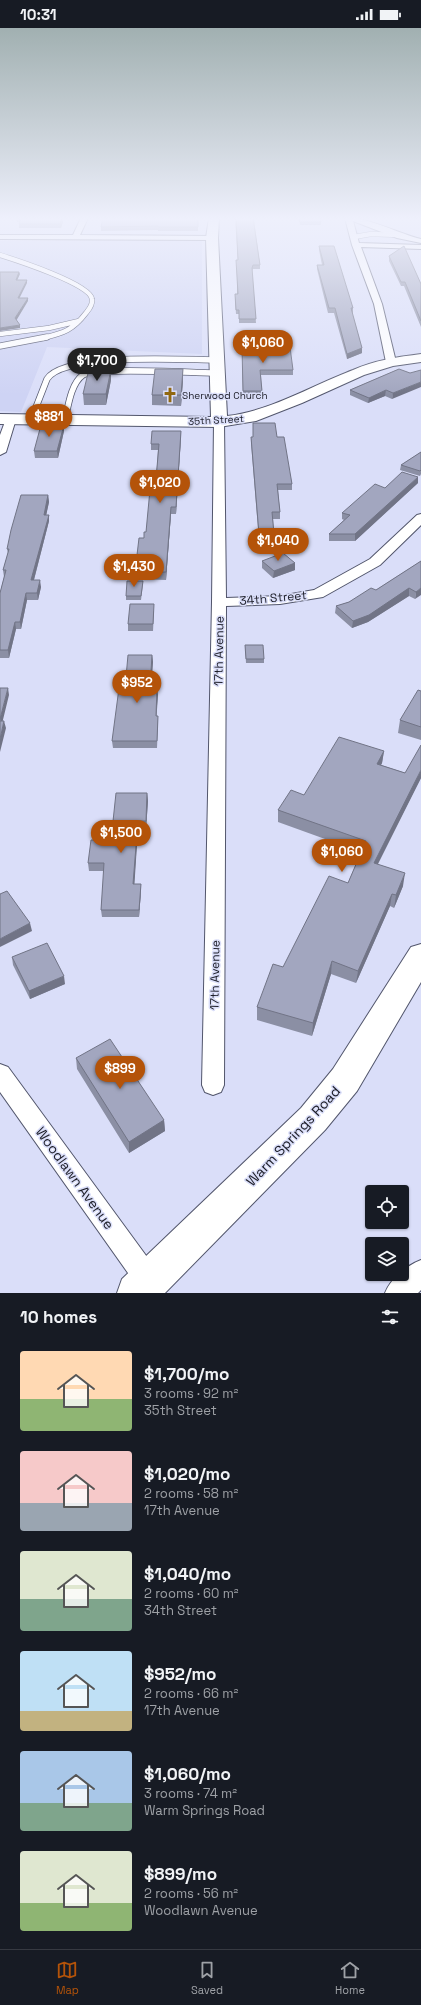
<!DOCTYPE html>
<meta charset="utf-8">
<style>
body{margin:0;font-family:"Space Grotesk",sans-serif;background:#20242c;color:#f1f3f6;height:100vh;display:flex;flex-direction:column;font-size:15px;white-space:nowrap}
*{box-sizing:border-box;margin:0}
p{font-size:13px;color:#9ea1a6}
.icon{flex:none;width:22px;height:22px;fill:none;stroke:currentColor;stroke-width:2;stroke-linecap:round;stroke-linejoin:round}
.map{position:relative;height:1265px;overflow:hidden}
.sheet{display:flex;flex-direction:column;background:#171b24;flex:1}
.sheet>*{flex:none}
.tools{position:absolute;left:365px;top:1157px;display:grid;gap:8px}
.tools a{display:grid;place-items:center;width:44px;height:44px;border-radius:4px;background:#171b24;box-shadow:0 1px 3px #0004;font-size:20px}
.price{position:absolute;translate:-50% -34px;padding:0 9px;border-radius:14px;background:#b45309;color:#fff;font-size:13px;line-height:26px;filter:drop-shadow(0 1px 2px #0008)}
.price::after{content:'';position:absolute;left:50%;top:24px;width:12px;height:9px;margin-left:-6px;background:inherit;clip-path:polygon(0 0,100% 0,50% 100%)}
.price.on{background:#222;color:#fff}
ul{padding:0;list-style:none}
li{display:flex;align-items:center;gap:12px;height:100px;padding:0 20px}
li span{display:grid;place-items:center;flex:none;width:112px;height:80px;border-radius:4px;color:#555}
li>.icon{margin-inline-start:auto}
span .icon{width:48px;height:48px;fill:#fffc;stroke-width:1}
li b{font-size:17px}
h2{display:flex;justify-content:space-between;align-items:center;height:48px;padding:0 20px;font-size:17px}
.status{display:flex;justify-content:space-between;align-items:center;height:28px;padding:0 20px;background:#171b24;direction:ltr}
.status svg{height:11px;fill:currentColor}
.menu{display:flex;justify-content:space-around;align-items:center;height:56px;border-top:1px solid #363941;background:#171b24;font-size:11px;color:#9ea1a6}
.menu a{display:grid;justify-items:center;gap:2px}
.menu .on{color:#b45309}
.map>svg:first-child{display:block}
</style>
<div class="status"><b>10:31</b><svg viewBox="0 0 49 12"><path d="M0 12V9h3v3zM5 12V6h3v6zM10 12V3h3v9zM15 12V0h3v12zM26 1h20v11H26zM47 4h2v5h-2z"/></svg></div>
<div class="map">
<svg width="421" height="1265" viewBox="0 0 421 1265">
<rect width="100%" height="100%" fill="#dadef9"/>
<path fill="#ced3f4" d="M202 212V326L47 319 21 384 0 383V213Z"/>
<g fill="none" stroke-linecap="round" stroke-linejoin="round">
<g stroke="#52566c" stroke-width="5.5">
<path id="lane-far1" d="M354 209 371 206 399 207
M0 227C16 232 90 256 92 271 93 277 89 281 86 285 73 302 64 305 43 310
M0 306 49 300 79 293"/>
</g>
<g stroke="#52566c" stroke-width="7">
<path id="lane" d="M0 318 47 309
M31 392 47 351C64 324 185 332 217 332
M65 392C68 379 71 355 83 347 96 339 195 345 217 345"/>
</g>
<g stroke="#52566c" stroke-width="2">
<path id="street" d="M81 190H88L80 207 212 208 216 210 212 212 0 211V207H73Z
M345 190C366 188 399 206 421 211V215L397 210 353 193 359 215 421 217V221L361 219 382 276 396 334 394 336H388L386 334 374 276 352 217Z
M11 388 16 391 6 424 0 427V407L6 391Z
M219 391 224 394 226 570 280 568 314 562 370 531 417 487 421 486V497L380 537 323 569 280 576 226 578 224 1057 221 1064 213 1067 205 1064 202 1057 212 574 214 394Z
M0 1036 8 1039 158 1244 162 1253 158 1262 151 1265 140 1262 0 1064Z
M421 1232V1262L418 1265H385C391 1250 406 1238 421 1232Z"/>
</g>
<g stroke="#52566c" stroke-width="2">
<path id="secondary" d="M209 190H219L218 210 227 388C271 383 311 358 353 342 375 332 398 329 421 326V334L393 338 364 347 302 375 256 393 219 399 0 396V386L211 389 206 210Z
M421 916V954L357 1063 325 1102 165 1265H117L122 1251 301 1080 333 1041 411 919Z"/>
</g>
<use href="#lane-far1" stroke="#fff" stroke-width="4.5"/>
<use href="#lane" stroke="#fff" stroke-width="5.5"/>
<use href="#street" fill="#fff" fill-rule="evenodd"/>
<use href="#secondary" fill="#fff" fill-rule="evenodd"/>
</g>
<path fill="#8b8fa4" d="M16 190H64L61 200H19V196L20 194H17Z
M198 190V203H158V202L101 203V199Z
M235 190H256V191H254L260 237V241H253L252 243 256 295H239V286H236L235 271 237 266 238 232Z
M299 190H320L321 194V197H300Z
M319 218 353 280V285H352L362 320V325L347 331 334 285H328L317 241V237H322L319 222Z
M389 228 421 256V299L404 258H401L389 233Z
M242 319 293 342V347H261L262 369H243Z
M111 341V352L106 377H84L83 366Z
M183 341V352L181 378 152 377V367Z
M399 341 392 371 385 368 368 375 350 367V362Z
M253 395 277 409 292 456V462H278L280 484V491H273L274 506V513H259L251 415V409H253Z
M64 403 58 430H35L34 423Z
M181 403V409L176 486H171L166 552 135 551V544L146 504 156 451 158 422H151V416Z
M421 424V446L420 448 400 442 401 437Z
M418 455 355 513H329V506L344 492 342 491V485L385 460Z
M48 467 49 474 46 487H49V493L34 552 41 559 38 572H27L21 601H16L9 630H0V565L4 549 3 542 8 525 7 521Z
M262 533 295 535V542L273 550 262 540Z
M421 533 415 571 409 568 368 594 352 600 335 585 336 578 349 574 376 562Z
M143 556 141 572H126V568Z
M154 583 153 603H128V596Z
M245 617 264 631V635H246Z
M152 627 153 634 151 660 158 667 156 688H158V696L157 720H113L112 713 125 660Z
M421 663V712L398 705 400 692Z
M384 723 382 735 381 737 421 750 377 836 403 858 394 880 390 878 356 955 331 946 312 1008 257 992V979L283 939 348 855 361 824 278 794V782L304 767Z
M147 765 148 773 146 801H138L134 856H141V863L139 889H102L101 882 104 843H89L88 835 111 812Z
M12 929 65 956 30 971 13 937Z
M76 1030 164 1092 165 1103 129 1125 77 1041Z"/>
<path fill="#717486" d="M62 190H64L61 200 60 196Z
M19 244 20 246 16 255V252Z
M27 252V255L18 273V270Z
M28 270V273L16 293 15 290Z
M20 297V300L0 303V300Z
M362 320V325L347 331V326Z
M111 341V352L106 377V366Z
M183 341V352L181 378V367Z
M421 354V359L392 371 393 365Z
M386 362 385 368 368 375 369 370Z
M64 397V403L58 430 57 423Z
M181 403V409L176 486V479Z
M418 449V455L355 513V506Z
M48 467 49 474 45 493 44 487Z
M171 479V486L166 552V544Z
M49 487V493L32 559 31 552Z
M295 535V542L273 550 274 543Z
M40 552 41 559 38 572 37 565Z
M409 560V568L368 594 352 600 353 593Z
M421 560V567L415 571 416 564Z
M26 565 27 572 21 601 20 594Z
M15 594 16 601 9 630 8 622Z
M152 627 153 634 150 667V660Z
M8 660 9 667 1 700 0 691Z
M157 660 158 667 156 696V688Z
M4 693 6 700 0 724V711Z
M384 723 382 735 375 748 377 736Z
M421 742V750L372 848 374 835Z
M147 765 148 773 146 801V793Z
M138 793V801L134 863 133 856Z
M405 845 403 858 394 880 396 867Z
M141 856V863L139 889V882Z
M392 866 390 878 356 955 358 943Z
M30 895 32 903 0 919V911Z
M332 933 331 946 312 1008 313 995Z
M64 948 65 956 30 971 29 963Z
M164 1092 165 1103 129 1125V1114Z"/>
<path fill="#a2a6bf" stroke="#717486" d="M16 190H62L60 196H19L21 190Z
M103 190H198V199H158V198L101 199Z
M236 190H253L260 237H253L252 240 256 291H239V282H236L235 266H238L236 232H238Z
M299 190H320L321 194H300Z
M319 218H334L353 280H351L362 320 347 326 335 280H329L317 237H324Z
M404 218 421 256V293L405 254H401L389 228Z
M0 244H19L16 252H27L18 270H28L15 290 20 297 0 300Z
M242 319H290L293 342H260L262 363H243Z
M89 341H111L106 366H83Z
M155 341H183L181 367H152Z
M399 341 410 345 421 342V354L393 365 386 362 369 370 350 362Z
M253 395H275L277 409H284L292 456H277L280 484H272L274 506H259L251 409H253Z
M41 397H64L57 423H34Z
M152 403H181L176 479H171L166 544H135L139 510H144V504H146L151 451H156L159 416H151Z
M421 424V442L420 443 401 437Z
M402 444 418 449 355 506H329L350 487 342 485 375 456 385 460Z
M21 467H48L44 487H49L31 552H40L37 565H26L20 594H15L8 622H0V565L6 542H3L9 521H7L11 502Z
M283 525 295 535 274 543 262 533Z
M421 533V560L416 564 409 560 369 587 353 593 336 578 349 574 371 560 376 562Z
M127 553H143L141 568H126Z
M130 576H154L153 596H128Z
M245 617H263L264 631H246Z
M128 627H152L150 660H157L156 688H158L157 713H112L119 660H125Z
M0 660H8L0 691Z
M418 662 421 663V699L400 692Z
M0 693H4L0 711Z
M339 709 384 723 377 736 405 745 421 717V742L374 835 405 845 396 867 392 866 358 943 332 933 313 995 257 979 273 936 283 939 329 848 348 855 366 813 278 782 291 762 304 767Z
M116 765H147L146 793H138L133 856H141L139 882H101L104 835H88L91 812H111Z
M7 863 30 895 0 911V866Z
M47 915 64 948 29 963 12 929Z
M110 1011 164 1092 129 1114 76 1030Z"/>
<linearGradient id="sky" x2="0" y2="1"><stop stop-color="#a1b0b1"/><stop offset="0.52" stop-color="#eef0fc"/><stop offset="1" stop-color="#eef0fc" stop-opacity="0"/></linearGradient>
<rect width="421" height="367" fill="url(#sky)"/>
<defs>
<g id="church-bare" transform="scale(1.2)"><path d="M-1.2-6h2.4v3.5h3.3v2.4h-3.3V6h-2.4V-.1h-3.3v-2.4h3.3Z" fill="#916810" stroke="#dadef9" stroke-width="2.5" paint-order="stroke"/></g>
</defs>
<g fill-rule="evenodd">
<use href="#church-bare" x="170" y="367"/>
</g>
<g text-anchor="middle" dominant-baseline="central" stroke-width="3" stroke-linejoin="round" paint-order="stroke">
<g font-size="10" fill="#1b1c26" stroke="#dadef9" text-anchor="start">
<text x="182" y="367">Sherwood Church</text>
</g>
<g font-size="10" fill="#1b1c26" stroke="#dadef9">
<text transform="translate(216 392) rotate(-3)">35th Street</text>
</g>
<g font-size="12" fill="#1b1c26" stroke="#dadef9">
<text transform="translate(273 570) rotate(-5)">34th Street</text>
<text transform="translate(219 623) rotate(-89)">17th Avenue</text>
<text transform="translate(215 947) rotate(-89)">17th Avenue</text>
</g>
<g font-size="14" fill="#1b1c26" stroke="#dadef9">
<text transform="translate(293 1108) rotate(-47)">Warm Springs Road</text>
<text transform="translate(75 1150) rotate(54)">Woodlawn Avenue</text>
</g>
</g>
</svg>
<div class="tools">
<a><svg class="icon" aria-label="locate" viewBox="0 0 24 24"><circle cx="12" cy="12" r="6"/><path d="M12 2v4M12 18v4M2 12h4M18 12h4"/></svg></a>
<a><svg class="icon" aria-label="layers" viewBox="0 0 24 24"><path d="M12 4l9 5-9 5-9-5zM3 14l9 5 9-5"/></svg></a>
</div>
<b class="price" style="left:263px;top:336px">$1,060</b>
<b class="price on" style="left:97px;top:354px">$1,700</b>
<b class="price" style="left:49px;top:410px">$881</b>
<b class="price" style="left:160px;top:476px">$1,020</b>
<b class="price" style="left:278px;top:534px">$1,040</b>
<b class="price" style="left:134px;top:560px">$1,430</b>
<b class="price" style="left:137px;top:676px">$952</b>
<b class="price" style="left:121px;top:826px">$1,500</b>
<b class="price" style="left:342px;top:845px">$1,060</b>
<b class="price" style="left:120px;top:1062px">$899</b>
</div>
<section class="sheet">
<h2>10 homes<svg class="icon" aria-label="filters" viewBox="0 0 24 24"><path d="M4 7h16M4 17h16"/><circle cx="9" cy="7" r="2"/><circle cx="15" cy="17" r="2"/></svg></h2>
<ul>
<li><span style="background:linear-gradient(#ffd9b3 60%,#8fb573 0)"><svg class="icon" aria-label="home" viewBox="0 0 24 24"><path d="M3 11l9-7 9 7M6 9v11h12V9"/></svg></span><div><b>$1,700/mo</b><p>3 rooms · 92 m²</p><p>35th Street</p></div></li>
<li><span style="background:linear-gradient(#f6c9c9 65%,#9aa5b1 0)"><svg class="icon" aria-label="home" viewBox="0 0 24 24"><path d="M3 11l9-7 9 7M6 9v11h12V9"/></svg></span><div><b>$1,020/mo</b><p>2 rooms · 58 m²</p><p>17th Avenue</p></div></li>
<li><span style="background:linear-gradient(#dfe7d0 60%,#7fa58c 0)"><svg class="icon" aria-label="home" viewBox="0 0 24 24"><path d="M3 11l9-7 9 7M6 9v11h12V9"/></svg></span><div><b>$1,040/mo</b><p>2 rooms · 60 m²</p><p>34th Street</p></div></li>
<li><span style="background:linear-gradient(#bfe0f5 75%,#c2b280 0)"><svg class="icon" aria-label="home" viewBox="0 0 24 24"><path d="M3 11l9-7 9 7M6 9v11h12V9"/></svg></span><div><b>$952/mo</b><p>2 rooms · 66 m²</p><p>17th Avenue</p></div></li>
<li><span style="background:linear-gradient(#a9c7e8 65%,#7fa58c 0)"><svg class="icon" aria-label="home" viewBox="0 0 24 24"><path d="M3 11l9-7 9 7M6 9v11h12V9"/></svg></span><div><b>$1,060/mo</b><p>3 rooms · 74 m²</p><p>Warm Springs Road</p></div></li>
<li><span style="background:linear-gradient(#dfe7d0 65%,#8fb573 0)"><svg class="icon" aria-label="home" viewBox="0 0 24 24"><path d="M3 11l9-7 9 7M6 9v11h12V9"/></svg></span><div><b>$899/mo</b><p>2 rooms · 56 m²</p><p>Woodlawn Avenue</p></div></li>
</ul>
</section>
<nav class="menu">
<a class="on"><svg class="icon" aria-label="map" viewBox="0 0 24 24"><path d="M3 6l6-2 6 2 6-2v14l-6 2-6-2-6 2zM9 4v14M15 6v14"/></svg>Map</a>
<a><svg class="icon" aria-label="saved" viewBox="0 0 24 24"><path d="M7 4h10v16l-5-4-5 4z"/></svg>Saved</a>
<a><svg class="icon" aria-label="home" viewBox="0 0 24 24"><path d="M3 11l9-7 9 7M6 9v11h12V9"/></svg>Home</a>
</nav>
